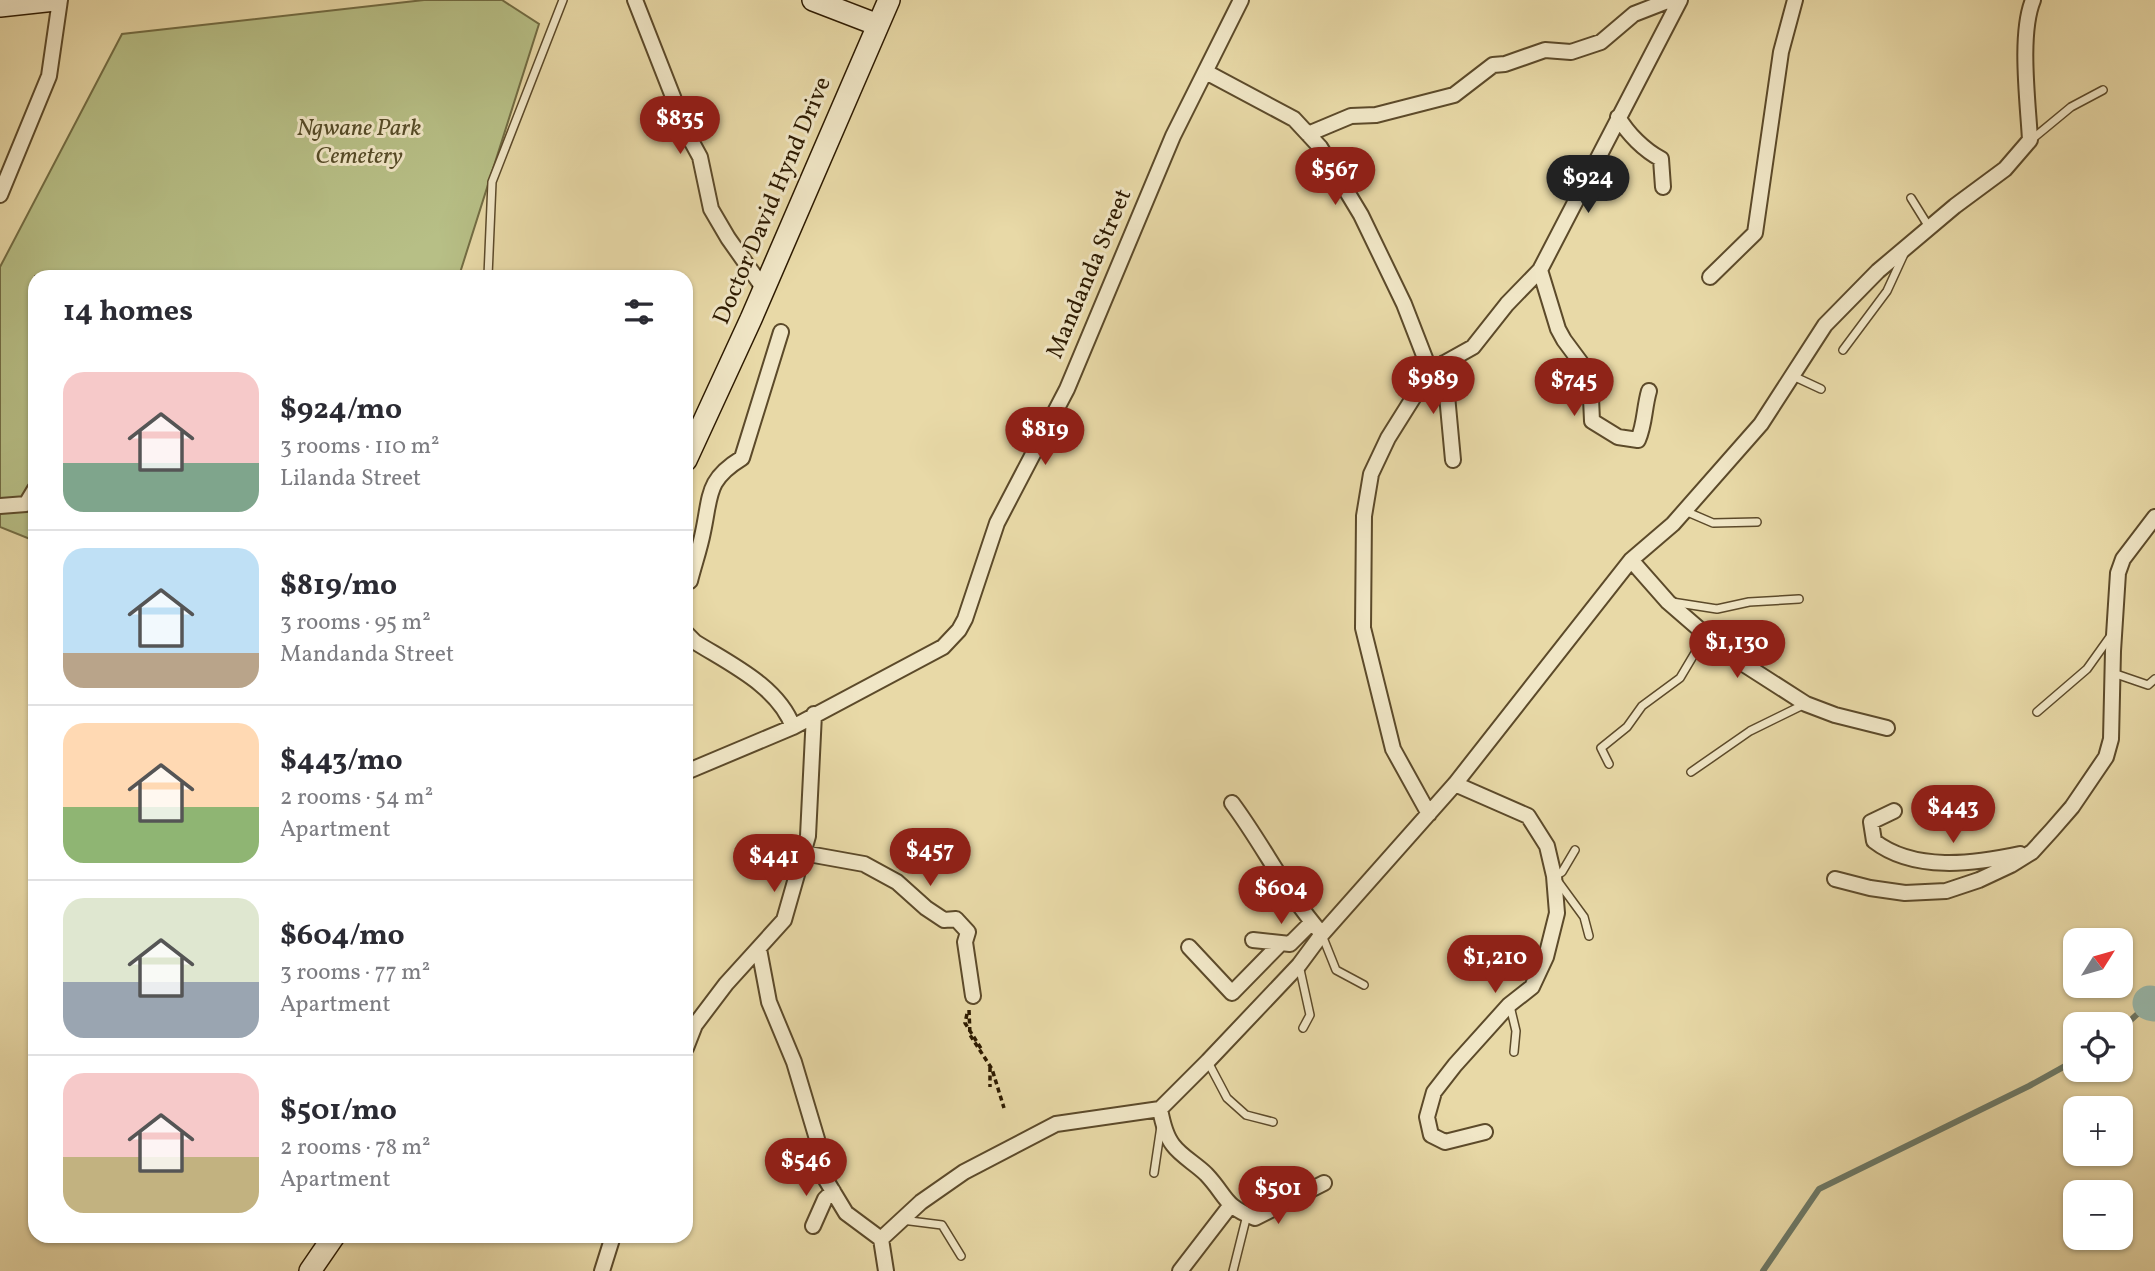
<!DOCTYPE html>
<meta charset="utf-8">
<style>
body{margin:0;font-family:Vollkorn,serif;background:#f2f2f3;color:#2b2b33;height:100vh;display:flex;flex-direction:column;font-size:26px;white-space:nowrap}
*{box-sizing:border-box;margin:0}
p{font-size:23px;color:#7c7c81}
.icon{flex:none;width:38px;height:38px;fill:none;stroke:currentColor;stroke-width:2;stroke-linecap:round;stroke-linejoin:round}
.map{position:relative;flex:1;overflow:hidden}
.sheet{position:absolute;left:28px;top:270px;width:665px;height:973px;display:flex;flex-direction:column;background:#fff;border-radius:21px;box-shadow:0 2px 5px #0004}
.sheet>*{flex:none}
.needle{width:46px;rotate:53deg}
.buttons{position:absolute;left:2063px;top:928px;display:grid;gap:14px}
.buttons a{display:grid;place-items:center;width:70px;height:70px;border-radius:14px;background:#fff;box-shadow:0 2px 5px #0004;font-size:35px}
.price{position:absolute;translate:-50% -60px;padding:0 16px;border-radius:24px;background:#8f2418;color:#fff;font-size:23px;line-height:46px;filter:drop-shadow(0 2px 4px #0008)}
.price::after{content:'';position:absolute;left:50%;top:42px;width:21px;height:16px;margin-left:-10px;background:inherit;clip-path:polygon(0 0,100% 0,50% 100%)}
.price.on{background:#222;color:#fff}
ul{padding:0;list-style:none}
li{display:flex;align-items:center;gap:21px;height:175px;padding:0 35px}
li+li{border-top:2px solid #e1e1e2}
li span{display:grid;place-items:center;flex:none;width:196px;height:140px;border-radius:21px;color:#555}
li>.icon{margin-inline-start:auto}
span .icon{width:84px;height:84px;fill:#fffc;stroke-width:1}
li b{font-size:30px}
h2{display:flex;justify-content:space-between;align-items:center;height:84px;padding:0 35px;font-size:30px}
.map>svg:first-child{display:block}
</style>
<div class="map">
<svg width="2155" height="1271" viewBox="0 0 2155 1271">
<rect width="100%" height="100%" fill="#e8d9a7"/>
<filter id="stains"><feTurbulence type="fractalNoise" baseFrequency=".00286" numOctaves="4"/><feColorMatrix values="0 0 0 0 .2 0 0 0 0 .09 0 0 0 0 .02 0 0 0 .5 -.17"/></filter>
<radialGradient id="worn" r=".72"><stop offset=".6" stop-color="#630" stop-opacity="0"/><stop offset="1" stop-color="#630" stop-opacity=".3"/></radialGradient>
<path fill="#b7bf86" stroke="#726c43" stroke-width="2" d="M424 0H502L539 24 459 276H35V541L0 527V267L122 34Z"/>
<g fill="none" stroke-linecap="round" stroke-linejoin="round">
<path stroke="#6d7967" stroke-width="6" d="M2121 1029 2155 998
M1763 1271 1819 1189 2029 1086 2076 1060"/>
<path stroke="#98b9ac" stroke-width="35" d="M2150 1003 2155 1004"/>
<g stroke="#5c4a2a" stroke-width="10">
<path id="lane" d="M2031 140 2071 107 2103 90
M1911 198 1929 227
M488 276 492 182 563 0
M1843 350 1887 291 1904 254
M1793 376 1821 389
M1685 511 1713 523 1757 522
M1672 602 1717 609 1749 602 1799 599
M2113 673 2148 685 2155 679
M2037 712 2087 669 2112 634
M1609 764 1601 748 1627 727 1642 706 1680 678 1705 636
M1691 772 1750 731 1805 704
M1575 850 1562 872 1554 876 1584 917 1589 936
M1322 935 1336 970 1364 985
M1299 965 1310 1015 1303 1028
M1510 1006 1516 1031 1514 1052
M1208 1062 1227 1098 1246 1115 1273 1122
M1154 1173 1161 1126
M902 1220 942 1225 961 1256
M1233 1271 1247 1215"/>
</g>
<g stroke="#5c4a2a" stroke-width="18">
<path id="street" d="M635 0 688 135 700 157 711 209 728 238 764 289
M1206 72 1294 119 1320 147 1361 215 1404 304 1430 371
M1618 117C1628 134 1644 150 1661 159L1663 187
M1308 134 1351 116 1376 115 1454 95 1493 65 1505 64 1545 50 1571 52 1601 42 1634 14 1670 0
M0 195 49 76 60 0
M1540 270 1558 329 1564 340 1590 375 1592 421 1618 437 1638 440C1645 424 1644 408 1649 391
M1710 277 1755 233 1781 52 1795 0
M1444 363 1453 460
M0 506 26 504 35 489
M1631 560 1668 602 1728 654 1806 704 1835 715 1887 728
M690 581C694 565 700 548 703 532 711 495 706 480 742 458L781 332
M686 633 695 642C730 664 778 686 793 727
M686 772 793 727 943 647 959 630 965 619 997 523 1067 389 1173 136 1241 0
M1455 784 1528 816 1547 846 1554 876 1557 913 1546 957 1532 987 1509 1005 1455 1065 1434 1092 1427 1117 1431 1135 1445 1142 1485 1132
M1232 803C1264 846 1286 893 1322 934
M1894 811 1871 822 1874 841C1914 872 1974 864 2020 854
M1429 814 1393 749 1363 628 1364 516 1371 474 1388 438 1430 371 1473 347 1507 304 1540 270 1680 0
M803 853 864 864 897 882 926 908 944 920 956 919 968 932 965 942 973 996
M1835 879 1870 888 1905 893 1946 891 1979 880 2011 865 2032 852 2052 830 2072 807 2106 757 2111 739 2113 651 2118 573 2123 559 2155 517
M1253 940 1290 944 1311 923
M1189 947 1232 993 1281 943
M759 949 769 1002 794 1062 817 1139 823 1175 846 1213 881 1239 886 1271
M686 1048 695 1025 726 984 784 920 808 836 814 714
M1324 1183 1255 1218C1223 1206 1227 1196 1206 1174 1196 1164 1181 1156 1173 1145 1165 1135 1162 1120 1160 1109L1208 1061 1299 965 1322 934 1455 784 1631 560 1673 524 1761 424 1825 325 1878 271 1955 206 2005 169 2030 140C2028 102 2019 34 2033 0
M813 1226 825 1199 833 1191
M881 1239 921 1202 964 1172 1056 1124 1160 1109
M602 1271 613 1236
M1180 1271 1230 1206"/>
</g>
<g stroke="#2d1a00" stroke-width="24">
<path id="secondary" d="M813 0 878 25
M0 6 55 0
M686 460 751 319 889 0
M310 1271 334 1236"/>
</g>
<path stroke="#2d1a00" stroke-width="3.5" stroke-dasharray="5 3.5" stroke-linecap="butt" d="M969 1010 970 1035 992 1069 1004 1108
M967 1014 965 1023 982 1050
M990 1067V1087"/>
<use href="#lane" stroke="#f0e6c6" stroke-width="7"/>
<use href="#street" stroke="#f0e6c6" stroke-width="14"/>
<use href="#secondary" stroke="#f0e6c6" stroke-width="21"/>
</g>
<g text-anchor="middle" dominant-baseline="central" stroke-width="6" stroke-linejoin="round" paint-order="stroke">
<g font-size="24" font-style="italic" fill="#564c28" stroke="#f0e6c6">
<text x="359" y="129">Ngwane Park<tspan x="359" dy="28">Cemetery</tspan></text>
</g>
<g font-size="24" fill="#2d1a00" stroke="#f0e6c6">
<text transform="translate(773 201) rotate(-67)">Doctor David Hynd Drive</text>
<text transform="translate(1090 274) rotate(-67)">Mandanda Street</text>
</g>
</g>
<rect width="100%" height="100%" filter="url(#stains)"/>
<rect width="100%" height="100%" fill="url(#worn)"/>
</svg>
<div class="buttons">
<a><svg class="needle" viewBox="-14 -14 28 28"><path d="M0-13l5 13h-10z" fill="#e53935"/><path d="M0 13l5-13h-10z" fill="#7c7c81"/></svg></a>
<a><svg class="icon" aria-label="locate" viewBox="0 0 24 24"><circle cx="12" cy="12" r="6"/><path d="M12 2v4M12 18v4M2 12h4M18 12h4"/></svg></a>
<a>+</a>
<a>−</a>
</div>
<b class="price" style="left:680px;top:156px">$835</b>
<b class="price" style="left:1335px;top:207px">$567</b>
<b class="price on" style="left:1588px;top:215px">$924</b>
<b class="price" style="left:1433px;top:416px">$989</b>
<b class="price" style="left:1574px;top:418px">$745</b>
<b class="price" style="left:1045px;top:467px">$819</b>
<b class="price" style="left:1737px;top:680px">$1,130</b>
<b class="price" style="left:1953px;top:845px">$443</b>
<b class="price" style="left:930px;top:888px">$457</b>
<b class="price" style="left:774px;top:894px">$441</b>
<b class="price" style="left:1281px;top:926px">$604</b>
<b class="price" style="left:1495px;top:995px">$1,210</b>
<b class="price" style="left:806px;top:1198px">$546</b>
<b class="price" style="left:1278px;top:1226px">$501</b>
<section class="sheet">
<h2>14 homes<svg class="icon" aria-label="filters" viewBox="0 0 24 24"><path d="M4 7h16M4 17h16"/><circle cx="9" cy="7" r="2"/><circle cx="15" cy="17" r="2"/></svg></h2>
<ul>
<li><span style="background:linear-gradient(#f6c9c9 65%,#7fa58c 0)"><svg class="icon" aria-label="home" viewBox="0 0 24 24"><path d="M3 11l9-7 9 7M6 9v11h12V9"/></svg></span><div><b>$924/mo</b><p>3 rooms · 110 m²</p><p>Lilanda Street</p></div></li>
<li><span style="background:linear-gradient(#bfe0f5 75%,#b9a48a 0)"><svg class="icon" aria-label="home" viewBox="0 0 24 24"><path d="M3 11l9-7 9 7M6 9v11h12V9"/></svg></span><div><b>$819/mo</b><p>3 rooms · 95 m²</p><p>Mandanda Street</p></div></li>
<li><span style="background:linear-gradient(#ffd9b3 60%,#8fb573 0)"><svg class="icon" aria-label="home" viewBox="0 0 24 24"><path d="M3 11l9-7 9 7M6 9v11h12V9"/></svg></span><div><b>$443/mo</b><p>2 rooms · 54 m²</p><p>Apartment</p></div></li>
<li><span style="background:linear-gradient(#dfe7d0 60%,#9aa5b1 0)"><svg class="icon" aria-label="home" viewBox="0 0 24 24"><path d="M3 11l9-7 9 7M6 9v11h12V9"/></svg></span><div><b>$604/mo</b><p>3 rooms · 77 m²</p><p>Apartment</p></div></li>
<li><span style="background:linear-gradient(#f6c9c9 60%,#c2b280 0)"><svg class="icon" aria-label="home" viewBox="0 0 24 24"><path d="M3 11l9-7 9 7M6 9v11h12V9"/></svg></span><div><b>$501/mo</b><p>2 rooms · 78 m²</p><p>Apartment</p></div></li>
</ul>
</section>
</div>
